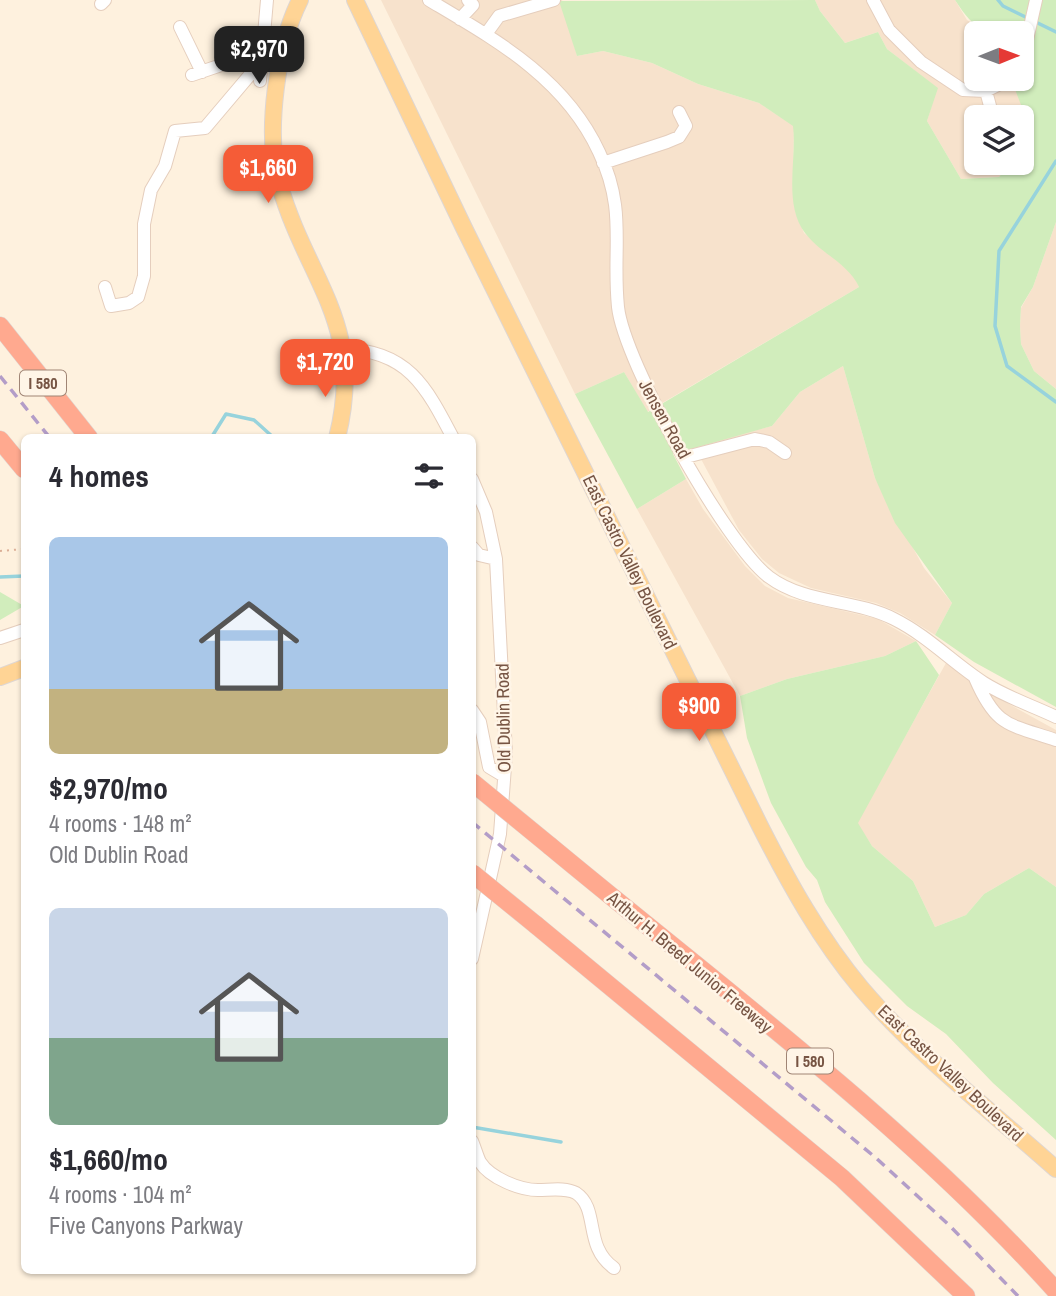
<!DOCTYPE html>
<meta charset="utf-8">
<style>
body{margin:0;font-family:"Archivo Narrow",sans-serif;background:#f2f2f3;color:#2b2b33;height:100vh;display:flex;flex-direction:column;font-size:26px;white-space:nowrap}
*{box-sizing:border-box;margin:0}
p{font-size:23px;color:#7c7c81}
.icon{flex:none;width:38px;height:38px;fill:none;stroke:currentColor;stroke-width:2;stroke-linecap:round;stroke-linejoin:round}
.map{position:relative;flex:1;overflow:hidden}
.drawer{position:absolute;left:21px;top:434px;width:455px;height:840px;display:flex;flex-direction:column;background:#fff;border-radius:10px;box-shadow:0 2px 5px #0004}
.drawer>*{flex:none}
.needle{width:46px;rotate:89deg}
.buttons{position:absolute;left:964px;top:21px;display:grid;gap:14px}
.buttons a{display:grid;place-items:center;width:70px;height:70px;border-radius:10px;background:#fff;box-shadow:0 2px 5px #0004;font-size:35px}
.price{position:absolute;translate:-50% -60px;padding:0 16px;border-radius:14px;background:#f55c37;color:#fff;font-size:23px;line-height:46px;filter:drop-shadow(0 2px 4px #0008)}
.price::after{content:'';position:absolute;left:50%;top:42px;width:21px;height:16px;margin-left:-10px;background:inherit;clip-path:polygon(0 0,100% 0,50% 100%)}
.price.active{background:#222;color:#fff}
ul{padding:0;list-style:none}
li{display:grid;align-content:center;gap:14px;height:371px;padding:0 28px}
li span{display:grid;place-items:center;height:217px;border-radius:10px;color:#555}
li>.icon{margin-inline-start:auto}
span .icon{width:126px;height:126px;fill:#fffc;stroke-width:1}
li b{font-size:30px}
h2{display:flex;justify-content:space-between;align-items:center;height:84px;padding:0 28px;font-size:30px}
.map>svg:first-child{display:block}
</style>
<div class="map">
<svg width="1056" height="1296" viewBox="0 0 1056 1296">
<rect width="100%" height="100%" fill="#fef1de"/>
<path fill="#f7e2cc" d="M381 0H562L577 56 603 51 652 63 698 84 759 103 794 126 793 188 796 214 804 233 853 274 859 287 647 412 624 372 575 394Z
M815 0H955L967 20 986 33H976V79H1011L1027 113 1028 123 1022 141V117H976V163H1011L1006 171 999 177 961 179 927 121 937 88 887 49 878 32 845 43 820 11Z
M1056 222V389L1034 371 1021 344 1020 326 1021 308 1033 287Z
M843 366 875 478 924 568 952 603 935 635 900 613 876 603 811 588 779 573 762 559 739 530 694 446 772 426 800 392Z
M686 479 703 509 745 566 765 586 788 598 878 619 916 641 885 656 787 679 740 696 637 509Z
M946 663 976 686 1056 730V887L1029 868 984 894 966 915 935 927 913 881 872 846 857 823Z"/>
<path fill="#d1edbc" d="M815 0 820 11 845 43 878 32 887 49 938 88 927 121 961 179 999 177 1011 163H1022V141L1028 123 1011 79H1022V33C985 33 976 33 955 0H1056V222L1033 287 1021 307 1020 326 1021 344 1034 371 1056 389V707L974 662 935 635 952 603 895 523 875 478 843 366 800 392 772 426 673 454 686 479 637 509 575 394 624 372 648 412 859 287C848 263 821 254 805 233 783 204 797 159 793 126L759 103 698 84 652 63 603 51 577 56 559 1Z
M0 592 24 606 0 620Z
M916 641 939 675 858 823 872 846 913 881 935 927 966 915 984 894 1029 868 1056 887V1140L993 1083 946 1034 907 1006 864 963 825 902 817 880 806 867 771 803 747 738 740 696 787 679 885 656Z"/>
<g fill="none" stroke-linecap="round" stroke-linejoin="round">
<path stroke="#97d3dc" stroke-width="3.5" d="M998 0 1003 6 1056 32
M1056 161 999 251 995 326 1007 366 1056 402
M211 438 226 414 254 420 274 438
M0 577 24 576
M472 1127 561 1142"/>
<g stroke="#e5cebd" stroke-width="14">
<path id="minor" d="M429 0C496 40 565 78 599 152 627 210 612 248 618 307 624 362 726 545 769 577 805 604 855 599 894 619 928 636 953 663 984 683 1006 697 1033 706 1056 717
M873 0 889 30 921 62 963 90 986 91 1010 79
M101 4 105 0
M460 19 473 5 468 0
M180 27 202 72
M486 34 499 16 554 0
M1022 62 1036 0
M192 75 262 51
M260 81 267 0
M986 91 993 117
M603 163 667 142 679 137 686 126 679 112
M105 287 111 306 129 303 138 297 144 276V224L151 190 165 166 175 131 205 128 260 63
M343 349C407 350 426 386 453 438
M686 457 755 439 769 442 785 453
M472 479 486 512 496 559 506 753 500 834 472 959
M472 547 479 555 496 559
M0 638 24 630
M975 678C996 727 1008 724 1056 740
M472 710 480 722 489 767 504 776
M472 1141C475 1148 477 1156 480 1162 490 1178 520 1190 538 1190 550 1190 565 1187 576 1193 600 1209 583 1246 614 1268"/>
</g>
<g stroke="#ded6d2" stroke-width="18">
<path id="major" d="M300 0C277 46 265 133 279 183 307 282 366 323 337 438
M355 0 464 228 760 826C789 883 820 939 861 988 918 1055 990 1110 1056 1169
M0 677 24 668"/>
</g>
<g stroke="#ded6d2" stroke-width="19">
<path id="highway" d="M0 326 89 438
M0 440 24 469
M550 846C721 988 908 1126 1056 1291
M536 925 842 1178 966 1296"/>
</g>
<path stroke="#dbaf97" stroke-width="2" stroke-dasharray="2 5" stroke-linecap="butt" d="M0 551 24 549"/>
<use href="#minor" stroke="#fff" stroke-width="12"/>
<use href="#major" stroke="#ffd495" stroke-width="16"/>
<use href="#highway" stroke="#ffa98f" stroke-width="18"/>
<path stroke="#b39dc8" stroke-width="3.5" stroke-dasharray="10 7" stroke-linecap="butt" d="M0 376 50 438
M472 822 876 1158 950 1226 1018 1296"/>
<g stroke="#ded6d2" stroke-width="19" stroke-linecap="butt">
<path id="highway-bridge" d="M472 782 550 846
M472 873 536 925"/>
</g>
<use href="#highway-bridge" stroke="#ffa98f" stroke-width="18"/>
</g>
<g text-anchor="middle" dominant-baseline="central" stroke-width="5" stroke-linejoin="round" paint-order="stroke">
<g fill="#fff5e7" stroke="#a08575" stroke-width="2">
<rect x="20" y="370.5" width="46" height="25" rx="5"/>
<rect x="787" y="1048.5" width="46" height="25" rx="5"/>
</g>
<g font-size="16" font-weight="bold" fill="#754">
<text x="43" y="383">I 580</text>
<text x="810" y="1061">I 580</text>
</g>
<g font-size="18" fill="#754" stroke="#fff5e7">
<text transform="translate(665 419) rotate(61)">Jensen Road</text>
<text transform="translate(630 562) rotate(64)">East Castro Valley Boulevard</text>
<text transform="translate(503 718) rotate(-91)">Old Dublin Road</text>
<text transform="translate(690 962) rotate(40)">Arthur H. Breed Junior Freeway</text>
<text transform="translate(951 1073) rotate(43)">East Castro Valley Boulevard</text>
</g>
</g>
</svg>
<div class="buttons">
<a><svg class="needle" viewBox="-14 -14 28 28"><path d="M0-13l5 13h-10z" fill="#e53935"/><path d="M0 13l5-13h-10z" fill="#7c7c81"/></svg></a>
<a><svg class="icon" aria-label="layers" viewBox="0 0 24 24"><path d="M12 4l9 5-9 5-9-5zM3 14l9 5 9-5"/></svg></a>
</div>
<b class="price active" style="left:259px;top:86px">$2,970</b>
<b class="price" style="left:268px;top:205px">$1,660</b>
<b class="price" style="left:325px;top:399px">$1,720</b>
<b class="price" style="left:699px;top:743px">$900</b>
<section class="drawer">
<h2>4 homes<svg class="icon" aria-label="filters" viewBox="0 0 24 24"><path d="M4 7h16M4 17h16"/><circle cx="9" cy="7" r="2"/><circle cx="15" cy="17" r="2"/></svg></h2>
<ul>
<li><span style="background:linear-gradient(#a9c7e8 70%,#c2b280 0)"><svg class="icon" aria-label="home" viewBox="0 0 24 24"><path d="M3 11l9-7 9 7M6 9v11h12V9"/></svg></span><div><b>$2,970/mo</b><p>4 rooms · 148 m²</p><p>Old Dublin Road</p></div></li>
<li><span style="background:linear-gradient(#c9d6e8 60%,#7fa58c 0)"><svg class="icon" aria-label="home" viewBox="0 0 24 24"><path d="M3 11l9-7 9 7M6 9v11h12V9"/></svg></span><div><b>$1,660/mo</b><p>4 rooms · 104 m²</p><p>Five Canyons Parkway</p></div></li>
</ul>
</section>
</div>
